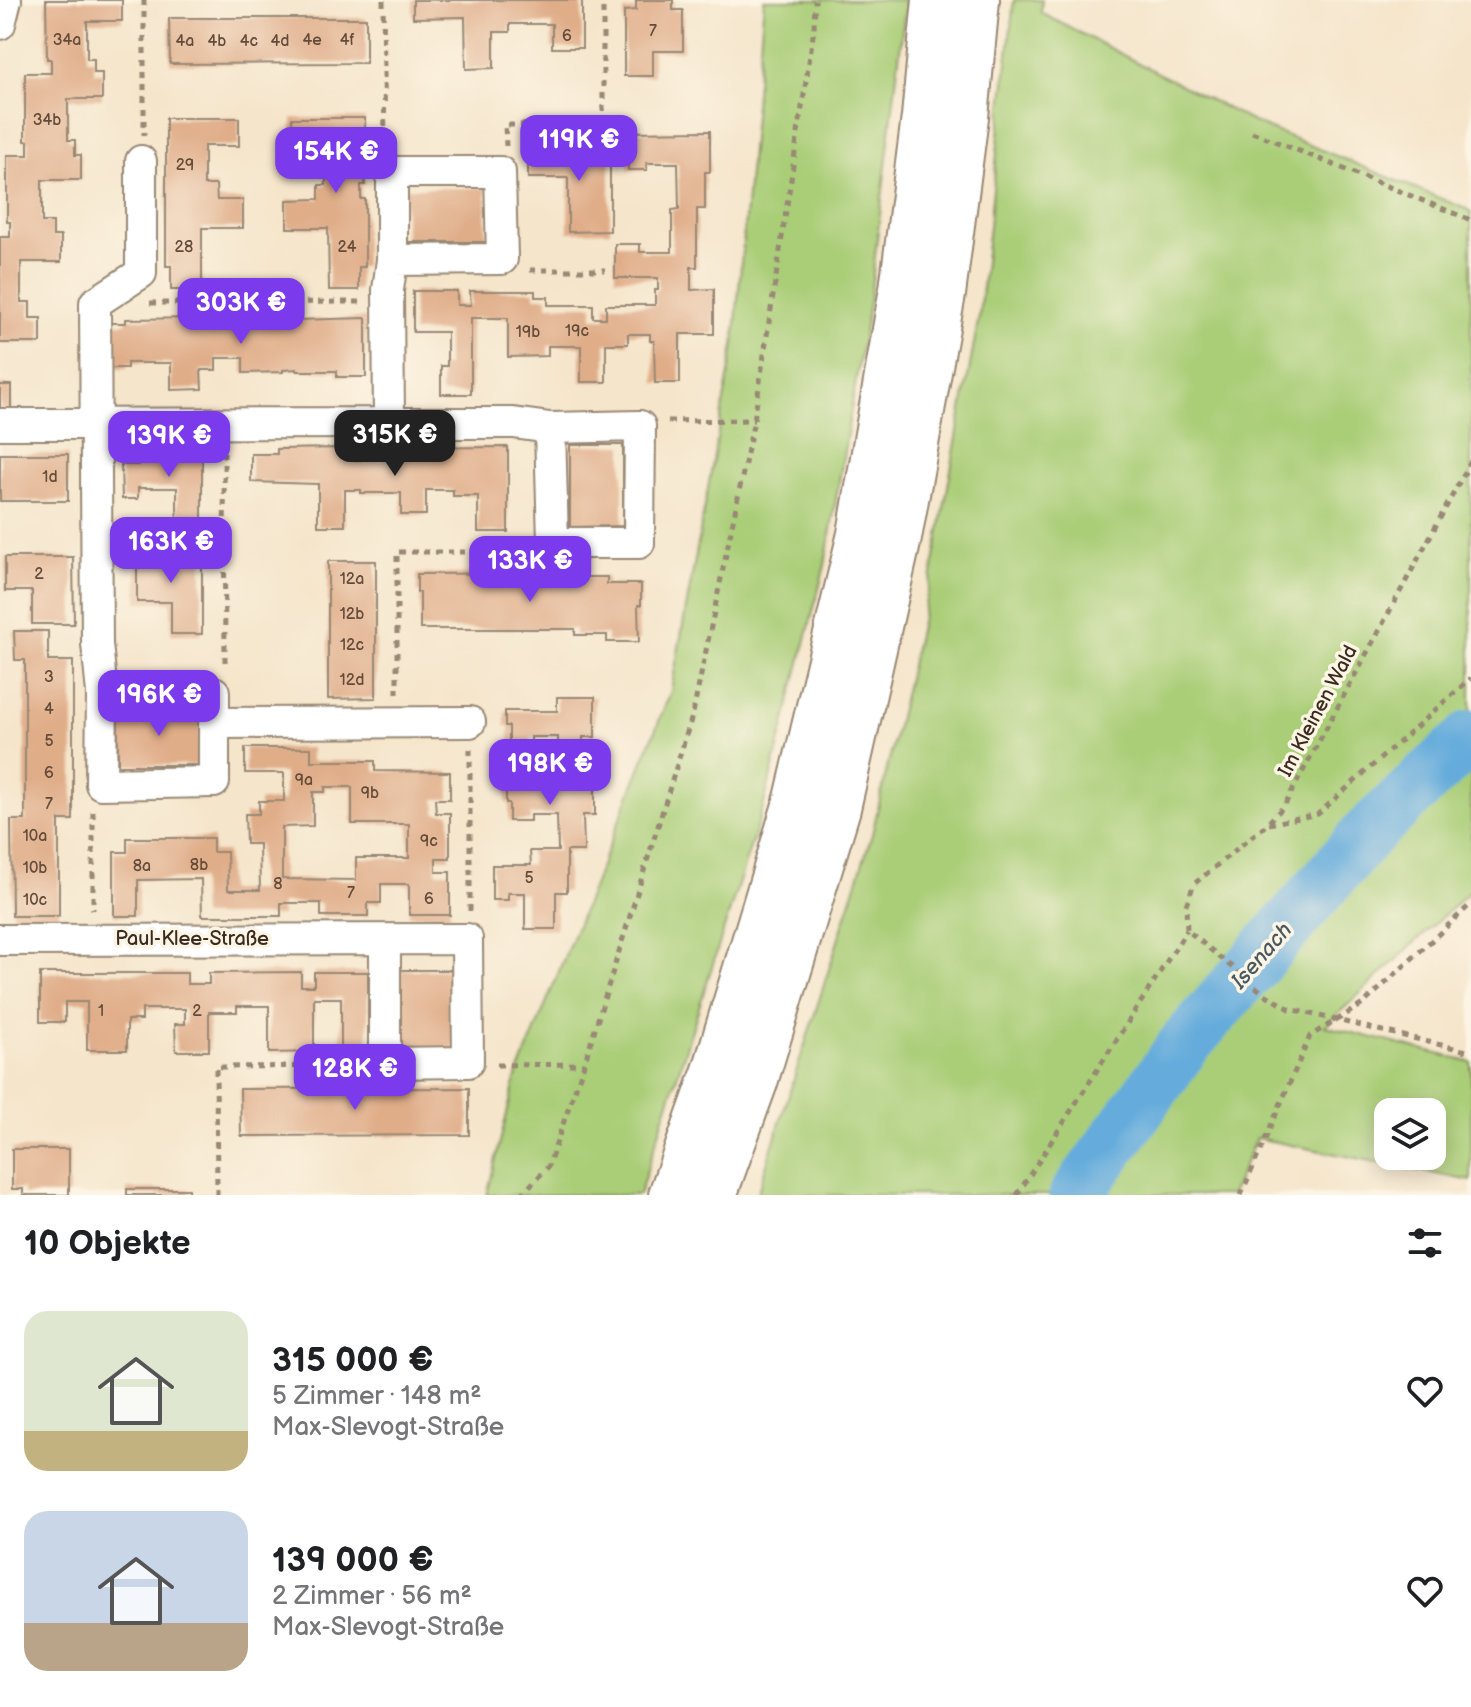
<!DOCTYPE html>
<html lang="de">
<meta charset="utf-8">
<style>
body{margin:0;font-family:"Balsamiq Sans",sans-serif;background:#f2f2f2;color:#202124;height:100vh;display:flex;flex-direction:column;font-size:30px;white-space:nowrap}
*{box-sizing:border-box;margin:0}
p{font-size:26px;color:#757577}
.icon{flex:none;width:44px;height:44px;fill:none;stroke:currentColor;stroke-width:2;stroke-linecap:round;stroke-linejoin:round}
.map{position:relative;height:1195px;overflow:hidden}
.panel{display:flex;flex-direction:column;background:#fff;flex:1}
.panel>*{flex:none}
.buttons{position:absolute;left:1374px;top:1098px;display:grid;gap:16px}
.buttons a{display:grid;place-items:center;width:72px;height:72px;border-radius:16px;background:#fff;box-shadow:0 4px 20px #0003;font-size:40px}
.price{position:absolute;translate:-50% -68px;padding:0 18px;border-radius:16px;background:#7c3aed;color:#fff;font-size:26px;line-height:52px;filter:drop-shadow(0 2px 4px #0008)}
.price::after{content:'';position:absolute;left:50%;top:48px;width:24px;height:18px;margin-left:-12px;background:inherit;clip-path:polygon(0 0,100% 0,50% 100%)}
.price.selected{background:#222;color:#fff}
ul{padding:0;list-style:none}
li{display:flex;align-items:center;gap:24px;height:200px;padding:0 24px}
li span{display:grid;place-items:center;flex:none;width:224px;height:160px;border-radius:24px;color:#555}
li>.icon{margin-inline-start:auto}
span .icon{width:96px;height:96px;fill:#fffc;stroke-width:1}
li b{font-size:34px}
h2{display:flex;justify-content:space-between;align-items:center;height:96px;padding:0 24px;font-size:34px}
.map>svg:first-child{display:block}
</style>
<div class="map">
<svg width="1471" height="1195" viewBox="0 0 1471 1195">
<rect width="100%" height="100%" fill="#fcf5e5"/>
<filter id="ink" filterUnits="userSpaceOnUse"><feTurbulence type="fractalNoise" baseFrequency=".0125" numOctaves="2"/><feDisplacementMap in="SourceGraphic" scale="16" xChannelSelector="R" yChannelSelector="G"/><feConvolveMatrix kernelMatrix="1 2 1 2 8 2 1 2 1" color-interpolation-filters="sRGB"/></filter>
<filter id="wash" filterUnits="userSpaceOnUse"><feTurbulence type="fractalNoise" baseFrequency=".006" numOctaves="4" result="noise"/><feDisplacementMap in="SourceGraphic" scale="32" xChannelSelector="R" yChannelSelector="G"/><feGaussianBlur stdDeviation="1.8" result="paint"/><feColorMatrix in="noise" values="0 0 0 0 0 0 0 0 0 0 0 0 0 0 0 0 0 1.4 0 .05"/><feComposite in="paint" operator="in"/></filter>
<g filter="url(#wash)">
<rect width="100%" height="100%" fill="#f5e5cb"/>
<path fill="#aace78" stroke="#727c4b" stroke-width="2" fill-rule="evenodd" d="M764 0H906L870 297 825 565 763 807 639 1195H487L515 1081 671 691 734 346Z
M1014 0H1042L1041 13 1253 122 1471 211V890L1325 1026 1471 1062V1181L1256 1138 1231 1195H757L872 834 932 574 979 316ZM1388 1112H1432V1156H1388Z"/>
<g fill="none" stroke-linecap="round" stroke-linejoin="round">
<path stroke="#65acdc" stroke-width="54" d="M1076 1195 1184 1045 1368 833 1471 737"/>
</g>
<g id="blocks">
<path fill="#e0ad89" fill-rule="evenodd" d="M46 0H122V21H87V59H94V73H102V99H68V140H75V155H81V180H42V222H53V236H61V262H21V302H30V318H41V343H0V237H10V222H7V155H28V141H25V73H51V59H47Z
M413 0H582V48H552V24H510V32H494V68L466 69 465 17 413 18Z
M636 0H673V10H683V51H653V76H624V11L636 10Z
M169 18H366V63L170 64Z
M166 118H239V146H204V185H216L217 200H243V228H202V290H171V266H166Z
M292 118H365V185H361V199H365V267H359V290H329L328 228H287V200L319 199V185H326V146H292Z
M710 131V172H705V209H697V267H691V290L714 289V334H680V383H655L654 341H650V334H628V344H606V382H581V346H548V356L508 357V318H471V394H441V366H447V332H413V291H457V305H471L470 291H535V297H548V305H593V318H606V305H655V290H658V278H615V244H640V252H672V210L679 209 678 163H647V170H628V152H623V132Z
M549 145H598V159H610V231L568 232V178H528V153H549Z
M405 188H486L487 242H405Z
M201 318V320H215V318H283V320H297L366 318V377H337V371H297V369L283 370V372L243 373V358H216V370H201L202 389 171 390V363H127V368H111L110 323H126V319Z
M0 385H11V409H0Z
M570 445H623V526L570 527Z
M508 447V532H478V496H453V490H426V515H401V493H361V490H345V526H318V484L251 482V454H277V449L345 448V460H361V448Z
M138 449H202V526H177V488H138V499H122L121 465H138Z
M0 454H68V501H0Z
M128 543H162V555H202V634H171V602H137V555H128Z
M5 557H73L74 624H32V591H5Z
M328 561H376V698L328 699Z
M575 573V577H607V584H641V605H638L639 642H607V635H575V629H420V592H417V574Z
M14 631H48V661H73V820H59V916H12L11 820H25V660H15Z
M557 697H595V737H583L584 774H595V815H583L584 851H567V892H556V929H525V893H508V900H492V865H531L530 851H558L557 815H530V821H509V803H506V787H558V737H531V744H509V726H505V711H557Z
M118 711H200V765H118Z
M245 748H311V761H375V771L450 772V799H435L436 813H450V858H436V872H450V915H409V884H381V903H368V916H321V903H281V916H202L201 879 138 880V916H114V852H127V838H213V852H227L228 890H260L259 844H246L245 814H259V801H284V773H245ZM325 787H352V824H409V858H356V880L282 879V827L313 826V792H325Z
M401 970H454V1052H401Z
M301 972V986H314V972H368V1053L341 1054V998H314V1052L269 1053V1006H237V1012H209V1051H176L175 1024H185V1009H142V1020H127V1050H87V1002H65V1022H40V973H187V984H209V973Z
M469 1088V1135L241 1136 240 1089Z
M12 1149H69V1195H23V1189H12Z
M127 1189H189V1195H127Z"/>
</g>
</g>
<g filter="url(#ink)">
<use href="#blocks" fill-opacity="0" stroke="#988874" stroke-width="2"/>
<g fill="none" stroke-linecap="round" stroke-linejoin="round">
<g stroke="#988874" stroke-width="34">
<path id="minor" d="M0 24 6 0
M389 423 388 290 392 260V172H500L502 259 392 260
M0 424 389 423H513L550 428 640 426 639 543H553L550 428
M102 693 214 692V782L101 784 102 693 97 644 95 303 141 273V161
M214 723 470 722
M0 940 467 939 468 1062 385 1063V940"/>
</g>
<g stroke="#988874" stroke-width="48">
<path id="highway" d="M671 1195 716 1068 797 799 860 534 902 289 924 117 935 0
M714 1195 755 1082 838 808 899 538 943 294 966 117 977 0"/>
</g>
<path stroke="#988874" stroke-width="5" stroke-dasharray="6 6" stroke-linecap="butt" d="M144 0V135
M383 0 385 144
M1252 132 1471 220
M506 146 505 125 603 124V0
M530 270H605
M150 303 360 302
M668 421 754 420
M224 452 225 666
M1471 461 1284 806 1266 825 1194 884 1186 905 1187 930 1263 993 1290 1009 1471 1052
M397 694V552H525
M470 749V911
M93 812V910
M1269 824 1318 814 1471 678
M497 1065 584 1064
M217 1195 216 1067 356 1066
M521 1195 548 1167 584 1064 693 713 754 420 814 29 815 0
M1017 1195 1187 930
M1241 1195 1310 1036 1363 1004 1471 904"/>
<use href="#minor" stroke="#fff" stroke-width="30"/>
<use href="#highway" stroke="#fff" stroke-width="44"/>
</g>
</g>
<g text-anchor="middle" dominant-baseline="central" stroke-width="7" stroke-linejoin="round" paint-order="stroke">
<g font-size="16" fill="#644b39">
<text x="653" y="31">7</text>
<text x="567" y="36">6</text>
<text x="67" y="40">34a</text>
<text x="312" y="40">4e</text>
<text x="347" y="40">4f</text>
<text x="185" y="41">4a</text>
<text x="217" y="41">4b</text>
<text x="249" y="41">4c</text>
<text x="280" y="41">4d</text>
<text x="47" y="120">34b</text>
<text x="185" y="165">29</text>
<text x="184" y="247">28</text>
<text x="347" y="247">24</text>
<text x="577" y="331">19c</text>
<text x="528" y="332">19b</text>
<text x="50" y="477">1d</text>
<text x="39" y="574">2</text>
<text x="352" y="579">12a</text>
<text x="352" y="614">12b</text>
<text x="352" y="645">12c</text>
<text x="49" y="677">3</text>
<text x="352" y="680">12d</text>
<text x="49" y="709">4</text>
<text x="49" y="741">5</text>
<text x="49" y="773">6</text>
<text x="304" y="780">9a</text>
<text x="370" y="793">9b</text>
<text x="49" y="804">7</text>
<text x="35" y="836">10a</text>
<text x="429" y="841">9c</text>
<text x="199" y="865">8b</text>
<text x="142" y="866">8a</text>
<text x="35" y="868">10b</text>
<text x="529" y="878">5</text>
<text x="278" y="884">8</text>
<text x="351" y="893">7</text>
<text x="429" y="899">6</text>
<text x="35" y="900">10c</text>
<text x="101" y="1011">1</text>
<text x="197" y="1011">2</text>
</g>
<g font-size="20" fill="#3b2a1e" stroke="#fcf5e5">
<text transform="translate(1318 711) rotate(-62)">Im Kleinen Wald</text>
<text x="192" y="939">Paul-Klee-Straße</text>
</g>
<g font-size="22" font-style="italic" fill="#4a5860" stroke="#fcf5e5">
<text transform="translate(1262 956) rotate(-49)">Isenach</text>
</g>
</g>
</svg>
<div class="buttons">
<a><svg class="icon" aria-label="layers" viewBox="0 0 24 24"><path d="M12 4l9 5-9 5-9-5zM3 14l9 5 9-5"/></svg></a>
</div>
<b class="price" style="left:579px;top:183px">119K €</b>
<b class="price" style="left:336px;top:195px">154K €</b>
<b class="price" style="left:241px;top:346px">303K €</b>
<b class="price selected" style="left:395px;top:478px">315K €</b>
<b class="price" style="left:169px;top:479px">139K €</b>
<b class="price" style="left:171px;top:585px">163K €</b>
<b class="price" style="left:530px;top:604px">133K €</b>
<b class="price" style="left:159px;top:738px">196K €</b>
<b class="price" style="left:550px;top:807px">198K €</b>
<b class="price" style="left:355px;top:1112px">128K €</b>
</div>
<section class="panel">
<h2>10 Objekte<svg class="icon" aria-label="filters" viewBox="0 0 24 24"><path d="M4 7h16M4 17h16"/><circle cx="9" cy="7" r="2"/><circle cx="15" cy="17" r="2"/></svg></h2>
<ul>
<li><span style="background:linear-gradient(#dfe7d0 75%,#c2b280 0)"><svg class="icon" aria-label="home" viewBox="0 0 24 24"><path d="M3 11l9-7 9 7M6 9v11h12V9"/></svg></span><div><b>315 000 €</b><p>5 Zimmer · 148 m²</p><p>Max-Slevogt-Straße</p></div><svg class="icon" aria-label="heart" viewBox="0 0 24 24"><path d="M12 20l-8-8c-3-5 5-10 8-4 3-6 11-1 8 4z"/></svg></li>
<li><span style="background:linear-gradient(#c9d6e8 70%,#b9a48a 0)"><svg class="icon" aria-label="home" viewBox="0 0 24 24"><path d="M3 11l9-7 9 7M6 9v11h12V9"/></svg></span><div><b>139 000 €</b><p>2 Zimmer · 56 m²</p><p>Max-Slevogt-Straße</p></div><svg class="icon" aria-label="heart" viewBox="0 0 24 24"><path d="M12 20l-8-8c-3-5 5-10 8-4 3-6 11-1 8 4z"/></svg></li>
</ul>
</section>
